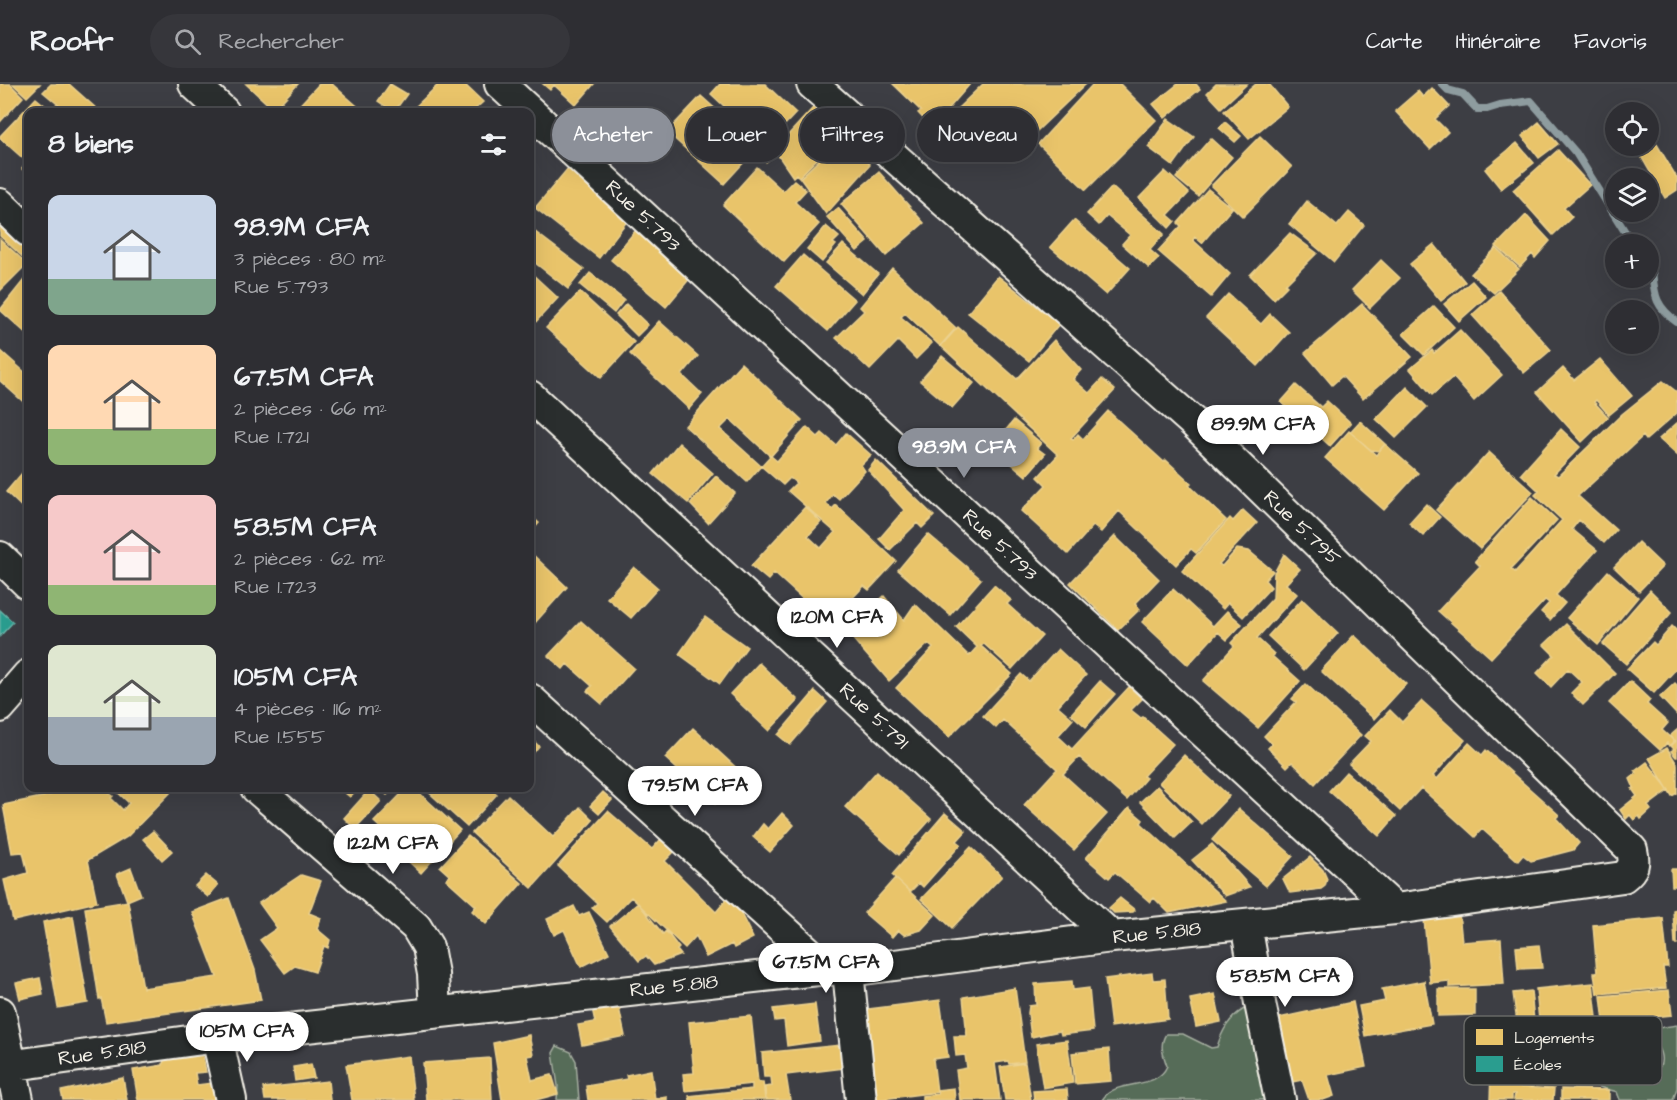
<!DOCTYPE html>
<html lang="fr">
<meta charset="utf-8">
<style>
body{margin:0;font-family:"Architects Daughter",sans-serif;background:#36363b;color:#f1f3f6;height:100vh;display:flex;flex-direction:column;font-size:22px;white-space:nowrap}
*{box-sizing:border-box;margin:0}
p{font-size:20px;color:#a7a8ac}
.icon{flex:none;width:33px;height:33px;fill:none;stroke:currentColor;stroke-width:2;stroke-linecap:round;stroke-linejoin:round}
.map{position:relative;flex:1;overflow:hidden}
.drawer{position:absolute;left:24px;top:24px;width:510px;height:684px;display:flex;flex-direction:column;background:#2e2e33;border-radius:12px;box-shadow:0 6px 24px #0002,0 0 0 2px #494a4e}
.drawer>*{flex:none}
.guide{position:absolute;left:552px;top:24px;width:570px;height:54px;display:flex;gap:12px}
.controls{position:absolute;left:1605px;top:18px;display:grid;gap:12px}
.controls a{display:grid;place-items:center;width:54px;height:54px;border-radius:50%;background:#2e2e33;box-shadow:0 6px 24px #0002,0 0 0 2px #494a4e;font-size:30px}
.price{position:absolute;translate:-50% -51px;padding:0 14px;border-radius:21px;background:#fff;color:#222;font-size:20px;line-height:39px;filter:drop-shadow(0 2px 3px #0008)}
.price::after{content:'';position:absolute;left:50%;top:36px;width:18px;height:14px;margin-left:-9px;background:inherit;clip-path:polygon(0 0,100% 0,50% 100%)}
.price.selected{background:#8c9099;color:#fff}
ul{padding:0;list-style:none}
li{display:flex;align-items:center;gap:18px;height:150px;padding:0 24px}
li span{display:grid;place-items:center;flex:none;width:168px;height:120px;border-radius:12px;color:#555}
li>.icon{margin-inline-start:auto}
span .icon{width:72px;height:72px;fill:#fffc;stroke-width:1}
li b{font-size:26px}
h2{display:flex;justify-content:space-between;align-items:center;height:72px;padding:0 24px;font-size:26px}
.pill{padding:0 21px;border-radius:27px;background:#2e2e33;box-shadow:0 6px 24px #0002,0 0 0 2px #494a4e;font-size:21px;line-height:54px}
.pill.selected{background:#8c9099;color:#fff}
header{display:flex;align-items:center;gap:36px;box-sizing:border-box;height:84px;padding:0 30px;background:#2e2e33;border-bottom:2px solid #494a4e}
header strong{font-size:28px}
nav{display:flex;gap:33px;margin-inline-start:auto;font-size:21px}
.search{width:420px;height:54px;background:#36363b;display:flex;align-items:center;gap:15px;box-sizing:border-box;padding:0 21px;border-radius:33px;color:#a7a8ac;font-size:22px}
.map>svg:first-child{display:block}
</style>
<header>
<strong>Roofr</strong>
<div class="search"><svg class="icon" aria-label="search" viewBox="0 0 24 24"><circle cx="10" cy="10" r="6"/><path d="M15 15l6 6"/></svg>Rechercher</div>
<nav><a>Carte</a><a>Itinéraire</a><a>Favoris</a></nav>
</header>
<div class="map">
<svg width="1677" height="1016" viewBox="0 0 1677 1016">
<rect width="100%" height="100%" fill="#3d3e44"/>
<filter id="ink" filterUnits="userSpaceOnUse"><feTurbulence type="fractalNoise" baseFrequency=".0167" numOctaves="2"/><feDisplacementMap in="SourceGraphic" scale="12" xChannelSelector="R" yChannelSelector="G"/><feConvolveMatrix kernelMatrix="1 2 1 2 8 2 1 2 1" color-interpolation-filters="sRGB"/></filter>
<g filter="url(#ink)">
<path fill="#566c58" stroke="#a5aea0" stroke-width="1.5" d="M1244 925 1250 926 1285 1016H1102C1116 993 1156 1008 1167 982 1163 970 1159 961 1166 950H1183L1211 964 1217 963C1222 947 1229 934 1244 925Z
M1677 941V1004L1673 1016H1620L1617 1008C1604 1004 1584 1002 1583 986 1602 967 1640 993 1660 982 1665 970 1655 960 1650 950L1651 945Z
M557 962 571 968 576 977 579 1016H557L558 1002 553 969Z"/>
<path fill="#e9c46a" stroke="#ecd290" stroke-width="1.5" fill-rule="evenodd" d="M0 0H10L23 13 0 38Z
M13 0H40L27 13Z
M51 0H69L98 26 95 28H67L43 8Z
M246 0H298L274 26Z
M319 0H332L364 28H293Z
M390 0 407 10 394 28 378 17Z
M439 0H464L483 18 472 28 411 27Z
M543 0H594L576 21 554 1 550 6Z
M720 0H765L796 29 766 61 711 10Z
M893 0H970L932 44 918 29 921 27Z
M983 0H1086L1015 68 1007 61 1004 63 978 39 975 42 958 24Z
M1093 0H1120L1156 36 1086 106 1038 60Z
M1178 0H1196L1200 5 1165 34 1153 20Z
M1216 0H1247L1221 24 1207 9Z
M1256 0H1269L1288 23 1249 55 1224 27Z
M1432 4 1449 22 1435 35 1448 48 1430 65 1395 27 1418 7 1423 13Z
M701 12 758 63 724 100 667 48Z
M36 14 53 28H28V91L22 85 27 78 0 54V52Z
M822 14 847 39 837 48 840 52 799 93 796 90 793 93 771 61 784 47 788 51Z
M957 33 985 61 971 74 942 71 931 59Z
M1168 35 1194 53 1173 82 1148 63Z
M1225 38 1241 52 1235 58 1219 44Z
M1539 38 1558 60 1539 74 1522 52Z
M844 52 870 81 826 130 800 94Z
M1260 52 1292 83 1243 133 1211 102Z
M1211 54 1232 73 1198 112 1176 94Z
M1655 57 1677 94V106L1665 114 1638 67Z
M1517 59 1534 79 1501 105 1485 85Z
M768 63 774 71 766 78 760 70Z
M1558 66 1590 101 1564 124 1572 133 1553 151 1513 106Z
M569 83 631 132 599 174 535 124Z
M757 83 783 107 794 96 806 106 795 118 819 140 784 178 723 121Z
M1165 87 1189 109 1168 131 1175 137 1169 144 1139 114Z
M879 88 924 139 886 172 841 120Z
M1112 103 1164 150 1150 166 1159 174 1149 184 1122 160 1130 151 1107 132 1099 141 1087 130Z
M1208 105 1232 124 1202 159 1195 153 1193 156 1230 190 1211 213 1158 167 1181 142 1178 139Z
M1307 117 1337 142 1349 128 1364 141 1334 178 1289 140Z
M838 124 868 158 857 167 827 133Z
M1526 131 1550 157 1535 174 1532 170 1520 183 1496 162Z
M1074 136 1130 184 1106 211 1050 163Z
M826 142 839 153 833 159 836 161 822 178 807 165Z
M0 143 28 169 27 177 0 152Z
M530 144 584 185 568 205 530 175Z
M636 146 691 193 666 223 611 176Z
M1290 149 1317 169 1285 201 1287 202 1274 215 1250 191Z
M0 155 27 180 0 207Z
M843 160 878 190 862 210 826 179Z
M1434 160 1465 198 1441 217 1410 180Z
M1496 164 1519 185 1494 209 1471 190Z
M803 171 855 216 828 247 776 202Z
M1381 176 1400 194 1370 224 1352 206Z
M892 184 956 244 940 262 905 229 901 233 932 259 916 275 898 257 870 286 836 254 864 227 860 223Z
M530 188 558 214 530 244Z
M590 189 624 216 614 229 580 201Z
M28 191V251L0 226Z
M998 192 1059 240 1029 277 968 229Z
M1472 197 1486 213 1459 237 1444 220Z
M1499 207 1551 266 1524 289 1472 231Z
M580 208 634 258 601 294 546 244Z
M1228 210 1261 240 1270 230 1289 248 1258 282 1206 234Z
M626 220 648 241 637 252 616 231Z
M1362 220 1412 273 1363 315 1342 292 1332 301 1305 269Z
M1434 222 1454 243 1424 271 1403 250Z
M659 237 698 272 682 291 702 310 689 325 630 270Z
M958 243 1017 295 1054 256 1081 286 1073 295 1089 309 1102 295 1115 306 1071 354 1073 356 1078 350 1083 355 1108 327 1164 378 1166 376 1191 399 1189 401 1226 436 1196 469 1191 465 1176 481 1119 427 1101 448 1093 442 1068 470 1021 427 1046 401 1038 393 1058 371 941 262Z
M1460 246 1502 291 1474 317 1453 293 1432 311 1410 285 1432 266 1434 269Z
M0 266 28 291V322L0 297Z
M942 272 974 299 952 324 920 297Z
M1600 275 1632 312 1609 331 1596 316 1594 318 1608 333 1582 358 1537 308 1563 284 1574 296Z
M741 279 802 336 771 372 777 377 807 343 818 353 822 349 836 361 846 349 871 371 861 381 865 387 839 415 833 410 826 419 832 425 836 421 896 477 869 506 864 502 829 539 774 489 768 496 751 482 805 423 821 438 808 452 821 464 835 448 788 407 796 399 790 394 783 401 761 382 747 398 685 342ZM730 335 770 372 761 382 720 345Z
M1663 297 1677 308V329L1646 356 1643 352 1578 412 1616 446 1604 459 1579 436 1572 445 1597 466 1556 511 1565 519 1550 536 1541 528 1549 519 1545 516 1491 574 1438 527 1480 482 1475 477 1532 413 1557 436 1511 485 1515 488 1562 436 1535 411 1539 407 1521 390 1561 345 1580 363 1554 390 1558 392 1622 330Z
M1296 301 1321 323 1327 317 1351 339 1330 362 1281 318Z
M1407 303 1427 323 1396 354 1376 335Z
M1014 336 1041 359 1037 364 1045 370 1026 392 992 363Z
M1360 337 1385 360 1379 367 1371 366 1350 348Z
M1677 339V371L1659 355Z
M1349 347 1376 371 1385 360 1418 389 1384 426 1325 374Z
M679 359 713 389 688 419 653 390Z
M1489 368 1533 408 1480 465 1436 426Z
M876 376 934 432 922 444 917 439 890 466 879 455 904 426 868 386Z
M28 382V429L6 408Z
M716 392 735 409 708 439 690 420Z
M1426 420 1440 433 1423 452 1409 439Z
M1243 426 1257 439 1219 480 1222 482 1237 465 1249 467 1273 487 1265 496 1271 503 1243 533 1228 519 1223 525 1182 487 1230 434 1233 437Z
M530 431 539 439 530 449Z
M928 450 981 495 950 531 898 486Z
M1115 452 1159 495 1135 520 1140 525 1118 546 1070 499Z
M1638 458 1663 482 1639 507 1614 483Z
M530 468 567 503 534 540 530 536Z
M1284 470 1300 485 1286 500 1297 510 1257 554 1274 570 1272 572 1300 597 1258 644 1203 597 1234 562 1231 559 1273 514 1274 489Z
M634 483 658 504 631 534 607 514Z
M1608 487 1638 513 1598 561 1567 534Z
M994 501 1011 516 1007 520 1042 552 1012 585 984 560 981 562 1012 590 949 653 896 604 933 564 928 560 889 597 846 547 884 512 904 536 915 520 969 572 977 563 956 543Z
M1173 505 1213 542 1227 527 1242 540 1227 556 1218 548 1188 581 1142 538Z
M1650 506 1672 528 1626 580 1603 560Z
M1302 515 1338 549 1304 586 1268 552Z
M705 533 747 563 720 600 679 570Z
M581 537 634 584 602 620 587 607 592 602 567 580 563 585 548 572Z
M1566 540 1615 589 1583 621 1571 609 1582 598 1568 585 1551 603 1537 589 1554 571 1544 561Z
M1672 542 1677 547V584L1654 609 1627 585 1653 558 1656 561Z
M1354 551 1406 600 1374 635 1321 587Z
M1058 565 1086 591 1058 622 1073 635 1058 652 1072 665 1129 603 1142 615 1131 626 1141 634 1143 633 1173 660 1143 692 1146 694 1127 716 1079 673 1063 690 1107 730 1074 766 1024 721 1057 685 1003 636 996 644 983 632 1021 590 1029 597Z
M759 579 798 616 769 647 730 610Z
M1100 597 1115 610 1086 643 1071 630Z
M1630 597 1650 616 1647 620 1668 639 1662 646 1674 657 1669 662 1667 659 1660 666 1609 619Z
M1675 599 1677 601V631L1660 613Z
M1306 600 1361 651 1315 700 1292 678 1287 683 1268 664 1272 660 1264 652 1296 618 1292 615Z
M815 607 827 618 790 661 778 651Z
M1422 617 1465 656 1433 692 1437 695 1469 659 1482 671 1486 666 1559 731 1556 734 1579 759 1573 766 1531 777 1523 771 1518 777 1482 745 1475 753 1421 704 1400 727 1349 680 1371 657 1365 652 1390 626 1402 638Z
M693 644 742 689 715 720 665 674Z
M1677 646V673H1676L1671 667 1674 665 1671 662 1676 657 1670 652Z
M530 654 539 662 530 673Z
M1667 664 1677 680V709L1672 712 1649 674Z
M1184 671 1229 712 1202 740 1159 699Z
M1647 678 1669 706 1648 722 1651 726 1641 735 1639 732 1634 736 1630 731 1626 735 1620 726 1637 712 1632 705 1634 704 1630 695 1637 689 1635 687Z
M877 687 931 735 899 771 845 723Z
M1346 688 1396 732 1379 752 1329 707Z
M1157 702 1192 738 1175 754 1140 718Z
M52 704H102L113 712 111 714 123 726 129 719 113 704H175L127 753 88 776 97 818 13 837 4 796 28 789 23 768 12 769 3 721 51 711 55 707Z
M339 704H358L350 713Z
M379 704H394L387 711Z
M407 704H414L460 746 421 789 385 756 389 752 374 738Z
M424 704H490L497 710 467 743Z
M369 706 381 717 355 745 344 734Z
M603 708 612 716 599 730 590 722Z
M508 711 553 753 580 723 593 736 532 804 472 749Z
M1129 724 1143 736 1141 739 1226 817 1169 829 1154 814 1150 818 1115 788 1109 794 1086 774Z
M1239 725 1293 772 1266 802 1212 756Z
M608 727 652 765 662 754 674 768 665 777 716 828 731 810 753 854 734 864 732 860 706 873 696 852 685 864 631 813 607 838 592 824 597 819 558 782Z
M782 729 794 741 770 768 753 753 763 740 768 745Z
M945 729 966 747 957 757 961 760 923 803 919 799 910 808 892 791Z
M153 747 172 767 162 776 143 755Z
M468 752 522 799 486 840 472 827 476 822 446 795 450 792 440 783Z
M1212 760 1250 803 1225 812 1192 776Z
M971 763 1002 792 952 844 921 815Z
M1310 773 1323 786 1327 795 1325 802 1321 805 1290 809 1283 795Z
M131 784 141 811 127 817 117 790Z
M1671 785H1677V802H1672Z
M206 791 218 801 208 813 195 802Z
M301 791 321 797 309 829 321 834 317 845 330 856 328 864 324 862 315 888 295 882 285 889 260 856 277 844 259 819Z
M895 794 935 831 921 846 904 851 898 846 892 853 864 829Z
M229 814 255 886 261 916 106 938 101 914 99 915 85 824 128 817 143 904 217 893 192 828Z
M1120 814 1135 826 1133 828 1114 829 1109 824Z
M638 819 663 850 666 847 679 864 677 866 681 871 654 881 646 872 639 877 610 842Z
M574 822 579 832 589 828 609 869 581 883 564 846 554 851 547 835Z
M1677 825V860H1675L1673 826Z
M1459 829 1462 858 1501 855 1504 900 1449 903V897L1430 899 1424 835Z
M73 832 88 919 58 924 43 838Z
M1663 834 1668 883H1663L1666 904 1597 910 1594 889H1597L1593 841Z
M1539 861 1542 884 1518 885 1516 863Z
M1152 889 1153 896 1165 895 1168 935 1111 943 1105 895Z
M40 894 43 910 20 915 16 899Z
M1072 897 1073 906 1089 904 1093 947 1061 951 1060 947 1031 953 1028 929 1029 922 1036 921 1035 900Z
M1424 897 1432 940 1365 952 1359 922 1385 917 1382 905Z
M1593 899 1598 942 1540 947 1536 905Z
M1015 904 1025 978 1009 980 1008 977 995 979 1000 1016H960L956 986 967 984 965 971 956 972 954 952H967L963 913Z
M1438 905H1475V931L1438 932Z
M1669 906 1672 931 1604 938 1601 912Z
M1531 907 1535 947H1598L1600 973 1522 975 1513 909Z
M1215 910 1221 938 1196 943 1190 915Z
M940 916 948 973 933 975 937 1008 875 1016 861 926Z
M1353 918 1366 983 1328 991 1334 1012 1323 1016H1309L1302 996 1287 999 1274 935Z
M618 919 625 952 582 961 578 941 595 938 592 924Z
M815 920 820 957 787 962 784 936 775 937 773 925Z
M751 932 758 998H763L765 1016H690L689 1012 752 1005V1000L685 1007 683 990 694 989 689 938Z
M529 951 533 971 527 972 532 996 552 991 558 1010 536 1016H502L493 959Z
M1067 956 1073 999 1043 1004 1036 960Z
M841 961 844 984 786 991 790 1016H766L765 1003 772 1002 771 993H764L762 969Z
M165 963 202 967 206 988 195 989 197 1001 212 999 216 1016H138L133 986 163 981Z
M1109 965 1111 997 1075 1000 1072 969Z
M409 972 414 1016H352L346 981Z
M490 974 492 1016H426L423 979Z
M1025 979 1031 1016H1005L1000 983Z
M311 980 314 994 295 997 293 983Z
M1501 980H1515V1003L1554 1005 1553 1016H1514L1515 1010H1512V1016H1490L1491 989H1501Z
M651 986 655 1015 667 1013V1016H588L586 1002 627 995 626 991Z
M123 994 127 1016H63L61 1007Z
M328 997 330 1016H265L263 1004Z
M954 1004 955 1016H922V1012L938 1010 937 1006Z
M1067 1005 1068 1016H1034L1033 1007Z
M1561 1005 1609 1006V1016H1561Z"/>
<path fill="#2a9d8f" stroke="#67b6aa" stroke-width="1.5" d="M0 526 13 538 0 552Z"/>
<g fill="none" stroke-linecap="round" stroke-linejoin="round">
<path stroke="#8e9c9f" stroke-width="8" d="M1442 0 1448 6 1463 10 1477 25H1487L1500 21 1531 17 1576 69 1627 151 1635 160
M1648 176 1651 179C1655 208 1652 220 1677 238"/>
<g stroke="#f4f1e8" stroke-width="34">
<path id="minor" d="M194 0 224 28
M500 0 1395 825
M0 120 28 147
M530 312 1112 853
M0 473 28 500
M530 615 827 885
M0 623 28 591
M256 704 416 843 428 863 433 890 435 928
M1246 840 1260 919 1280 1016
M848 887 861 1016
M0 928 18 1016
M217 953 231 1016
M0 983 217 953 827 885 848 887 1112 853 1395 825 1623 793C1634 785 1635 779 1632 766L1194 339 812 0"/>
</g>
<use href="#minor" stroke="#2a2d2e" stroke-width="30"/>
</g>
</g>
<g text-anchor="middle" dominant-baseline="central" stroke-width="6" stroke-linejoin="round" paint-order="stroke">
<g font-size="20" fill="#f4f1e8" stroke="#2a2d2e">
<text transform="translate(643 132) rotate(43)">Rue 5.793</text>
<text transform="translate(1302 444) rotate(44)">Rue 5.795</text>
<text transform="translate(1000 461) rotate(43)">Rue 5.793</text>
<text transform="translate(874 632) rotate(43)">Rue 5.791</text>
<text transform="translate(1157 849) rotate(-6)">Rue 5.818</text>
<text transform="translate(674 902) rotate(-6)">Rue 5.818</text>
<text transform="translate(102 969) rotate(-8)">Rue 5.818</text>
</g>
</g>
<rect x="1464" y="932" width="198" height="69" rx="9" fill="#2a2d2e" stroke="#676866" stroke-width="1.5"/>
<rect x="1476" y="945" width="27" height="16" fill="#e9c46a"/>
<rect x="1476" y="972" width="27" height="16" fill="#2a9d8f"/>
<g font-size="16" fill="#f4f1e8">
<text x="1514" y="959">Logements</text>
<text x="1514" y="986">Écoles</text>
</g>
</svg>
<div class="controls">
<a><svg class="icon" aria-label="locate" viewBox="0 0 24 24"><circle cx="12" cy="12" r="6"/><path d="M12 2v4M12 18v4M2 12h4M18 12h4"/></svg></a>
<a><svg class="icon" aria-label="layers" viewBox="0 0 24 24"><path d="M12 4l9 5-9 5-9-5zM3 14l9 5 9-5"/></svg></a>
<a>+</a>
<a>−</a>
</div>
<b class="price" style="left:1263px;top:372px">89.9M CFA</b>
<b class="price selected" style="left:964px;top:395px">98.9M CFA</b>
<b class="price" style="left:837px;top:565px">120M CFA</b>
<b class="price" style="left:695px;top:733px">79.5M CFA</b>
<b class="price" style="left:393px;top:791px">122M CFA</b>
<b class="price" style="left:826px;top:910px">67.5M CFA</b>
<b class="price" style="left:1285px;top:924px">58.5M CFA</b>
<b class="price" style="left:247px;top:979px">105M CFA</b>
<div class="guide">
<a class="pill selected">Acheter</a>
<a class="pill">Louer</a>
<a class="pill">Filtres</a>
<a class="pill">Nouveau</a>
</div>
<section class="drawer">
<h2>8 biens<svg class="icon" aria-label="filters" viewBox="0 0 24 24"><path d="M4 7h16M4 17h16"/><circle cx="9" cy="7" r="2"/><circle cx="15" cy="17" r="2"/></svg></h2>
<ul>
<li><span style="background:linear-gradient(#c9d6e8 70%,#7fa58c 0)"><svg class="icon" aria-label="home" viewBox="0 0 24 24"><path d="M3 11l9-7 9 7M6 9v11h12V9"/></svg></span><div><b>98.9M CFA</b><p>3 pièces · 80 m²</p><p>Rue 5.793</p></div></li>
<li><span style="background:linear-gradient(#ffd9b3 70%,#8fb573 0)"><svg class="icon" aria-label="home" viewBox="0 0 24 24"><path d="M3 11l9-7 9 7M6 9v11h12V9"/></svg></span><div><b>67.5M CFA</b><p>2 pièces · 66 m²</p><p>Rue 1.721</p></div></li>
<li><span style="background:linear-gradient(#f6c9c9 75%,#8fb573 0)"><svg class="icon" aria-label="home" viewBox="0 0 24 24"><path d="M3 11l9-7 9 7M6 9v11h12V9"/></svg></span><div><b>58.5M CFA</b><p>2 pièces · 62 m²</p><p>Rue 1.723</p></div></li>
<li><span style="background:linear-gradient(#dfe7d0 60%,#9aa5b1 0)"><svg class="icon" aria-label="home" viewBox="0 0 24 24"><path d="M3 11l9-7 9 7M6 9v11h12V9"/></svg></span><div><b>105M CFA</b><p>4 pièces · 116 m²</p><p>Rue 1.555</p></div></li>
</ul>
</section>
</div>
